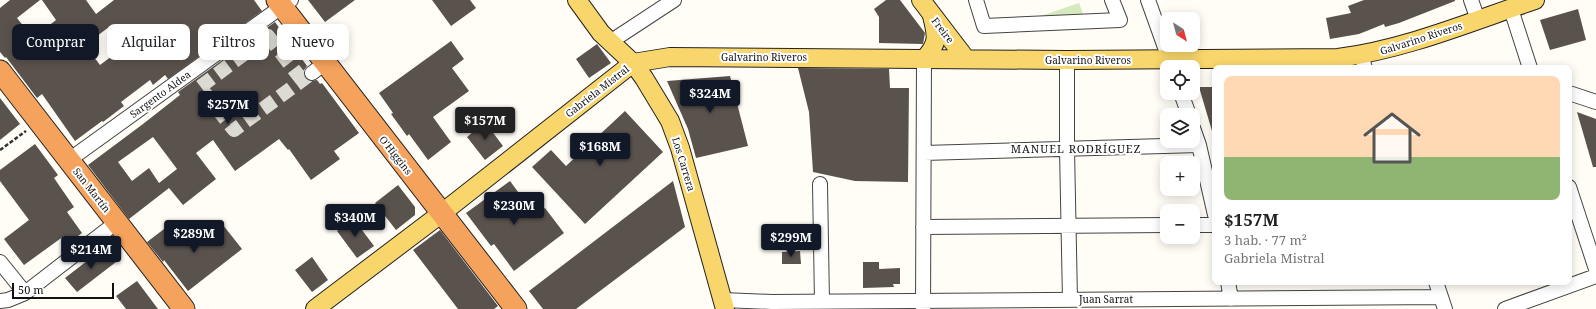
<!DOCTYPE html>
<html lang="es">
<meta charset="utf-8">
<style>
body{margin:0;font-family:"Noto Serif",serif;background:#f2f2f2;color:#222;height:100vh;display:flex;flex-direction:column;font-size:15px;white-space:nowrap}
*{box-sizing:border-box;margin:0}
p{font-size:13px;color:#767676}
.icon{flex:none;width:22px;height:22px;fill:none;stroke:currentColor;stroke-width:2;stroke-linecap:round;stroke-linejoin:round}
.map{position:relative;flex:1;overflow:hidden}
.side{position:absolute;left:1212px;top:65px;width:360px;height:220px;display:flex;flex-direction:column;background:#fff;border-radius:8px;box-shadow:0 2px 10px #0003}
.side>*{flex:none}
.guide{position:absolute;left:12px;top:24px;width:380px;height:36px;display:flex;gap:8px}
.needle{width:26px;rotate:144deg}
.fabs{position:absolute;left:1160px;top:12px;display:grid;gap:8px}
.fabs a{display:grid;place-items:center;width:40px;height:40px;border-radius:8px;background:#fff;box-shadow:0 2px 10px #0003;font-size:20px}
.scale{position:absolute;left:12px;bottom:10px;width:102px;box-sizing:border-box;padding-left:4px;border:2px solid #111;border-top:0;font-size:11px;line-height:14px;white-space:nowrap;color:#111;-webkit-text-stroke:3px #fff;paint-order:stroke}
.price{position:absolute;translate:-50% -34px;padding:0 9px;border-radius:4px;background:#111827;color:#fff;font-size:13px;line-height:26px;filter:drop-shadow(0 1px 2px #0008)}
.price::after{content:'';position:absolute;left:50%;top:24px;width:12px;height:9px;margin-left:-6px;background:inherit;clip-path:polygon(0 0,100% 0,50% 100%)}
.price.selected{background:#222;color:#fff}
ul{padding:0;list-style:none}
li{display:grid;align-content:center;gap:8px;height:212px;padding:0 12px}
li+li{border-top:1px solid #e0e0e0}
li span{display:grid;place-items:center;height:124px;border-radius:8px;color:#555}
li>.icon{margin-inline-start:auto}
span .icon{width:72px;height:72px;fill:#fffc;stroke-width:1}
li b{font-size:17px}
.pill{padding:0 14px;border-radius:8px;background:#fff;box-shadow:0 2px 10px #0003;font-size:14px;line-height:36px}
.pill.selected{background:#111827;color:#fff}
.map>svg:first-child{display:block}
</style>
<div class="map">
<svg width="1596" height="309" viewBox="0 0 1596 309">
<rect width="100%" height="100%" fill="#fffdf5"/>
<path fill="#d5ebbd" d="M1079 3 1086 21 1017 24Z"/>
<path fill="#5a524d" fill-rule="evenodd" d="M10 0H40L17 18 33 38 56 20 42 0H86L96 14 114 0H254L262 11 168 79 165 75 153 85 150 80 121 102 124 106 103 122 102 121 75 141 42 94 37 98 6 57 5 58 0 52V8ZM109 27 124 47 100 65 85 45Z
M308 0H355L325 22Z
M432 0H470L476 8 451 26Z
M886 0H900L925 33 923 44 879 43V17L874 9Z
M1364 0H1455V1L1399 23 1385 27 1384 24 1359 34 1330 39 1326 18 1351 13 1348 6Z
M1578 9 1586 40 1550 50 1540 20Z
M275 22 307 66 304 70 305 78 309 81 317 80 320 84 322 83 359 133 334 151 340 159 311 180 289 149 288 150 279 139 235 171 213 140 196 153 216 179 183 205 169 188 129 219 88 165 143 124 180 95 178 92ZM153 137 177 169 159 183 149 168 132 181 118 162Z
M451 41 464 59 452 68 469 91 433 117 451 142 428 160 409 134 407 136 391 114 393 113 379 93Z
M597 44 611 63 589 78 576 59Z
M798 68 889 69 890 88H909L908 182 855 181 813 172 809 112Z
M730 76 748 146 696 158 688 129 667 81Z
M1199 87H1215V131H1212Z
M0 98 20 124 0 140Z
M625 111 663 152 585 224 532 167 551 150 566 166Z
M1577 112 1596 119V167H1593Z
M485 122 503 146 485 160 467 137Z
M35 144 58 175 54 178 74 207 67 212 82 233 69 243 64 236 24 265 4 239 29 220 0 181V170Z
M510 181 535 215 545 208 564 233 514 271 494 244 491 246 466 213Z
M673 181 685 227 576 309H543L529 291Z
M398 185 415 207V215L396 230 375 203Z
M353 218 374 246 357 258 337 231Z
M172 223 192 249 223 225 242 249 188 291 164 260 163 262 147 242Z
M440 230 498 306 494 309H458L413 250Z
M105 247 116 262 77 292 65 278Z
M800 251 801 264H782V252Z
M312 257 328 280 312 292 295 270Z
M863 262H879V269L900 268V284H893L894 287 863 288Z
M137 281 158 309H126L116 296Z"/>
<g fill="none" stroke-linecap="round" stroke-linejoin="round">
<path stroke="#dbdad3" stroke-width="14" stroke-dasharray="14 7" stroke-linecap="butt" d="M302 80 268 36 200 87 234 130 312 73"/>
<g stroke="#444" stroke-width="16">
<path id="minor" d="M976 0 984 26 1120 20 1112 0
M1148 0 1172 67
M1471 0 1478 20
M1511 9 1530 68
M610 42 674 0
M1361 55 1365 68
M1067 60V149L1070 300
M312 73 325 63
M1181 93 1189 115
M1569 93 1596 102
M1193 128 1199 145 1215 215
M924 153 1199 145
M69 160 291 0
M820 184 822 302
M1569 187 1596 269
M1193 225H1215
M923 227 1167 225
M0 262 25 293
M1228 282 1231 299
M1436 282 1445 309
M723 300 772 302 1441 297
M0 301 8 300 25 293 117 222
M923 309 924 59
M1505 309 1596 276"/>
</g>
<g stroke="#222" stroke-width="20">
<path id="major" d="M577 0 601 33 633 63 644 78 670 121 680 148 725 309
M921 0 966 59
M924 59C939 44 937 35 932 16
M315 309 442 213 633 63 670 57 1067 60 1338 58C1406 49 1470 22 1535 0"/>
</g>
<g stroke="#222" stroke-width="23">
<path id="highway" d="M277 0 516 309
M0 71 184 309"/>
</g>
<path stroke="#333" stroke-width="2.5" stroke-dasharray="4 2" stroke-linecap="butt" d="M0 150 26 131"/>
<use href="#minor" stroke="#fff" stroke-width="14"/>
<use href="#major" stroke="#f9d66b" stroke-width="18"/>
<use href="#highway" stroke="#f5a25d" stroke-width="21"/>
</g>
<g text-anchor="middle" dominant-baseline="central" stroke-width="4" stroke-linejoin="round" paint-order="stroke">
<g font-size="10" fill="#111" stroke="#fff">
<text transform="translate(943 30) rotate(53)">Freire</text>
<text transform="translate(1421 38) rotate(-18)">Galvarino Riveros</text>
<text x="764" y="57">Galvarino Riveros</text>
<text x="1088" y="60">Galvarino Riveros</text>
<text transform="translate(597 91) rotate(-38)">Gabriela Mistral</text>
<text transform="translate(160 94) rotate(-36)">Sargento Aldea</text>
<text transform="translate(396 155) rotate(52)">O'Higgins</text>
<text transform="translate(684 164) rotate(73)">Los Carrera</text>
<text transform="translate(92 190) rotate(52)">San Martín</text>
<text x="1106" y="299">Juan Sarrat</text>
</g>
<g font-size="11" letter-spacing="1" fill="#111" stroke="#fff">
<text x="1076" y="148">MANUEL RODRÍGUEZ</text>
</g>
</g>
</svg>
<div class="fabs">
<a><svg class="needle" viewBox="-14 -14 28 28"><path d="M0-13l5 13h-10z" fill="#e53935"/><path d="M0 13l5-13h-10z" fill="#767676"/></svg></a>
<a><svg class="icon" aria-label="locate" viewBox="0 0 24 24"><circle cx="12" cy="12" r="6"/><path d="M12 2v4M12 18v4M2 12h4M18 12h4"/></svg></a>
<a><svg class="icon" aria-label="layers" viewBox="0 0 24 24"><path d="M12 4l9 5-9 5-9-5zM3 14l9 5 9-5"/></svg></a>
<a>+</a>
<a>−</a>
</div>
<div class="scale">50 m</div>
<b class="price" style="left:710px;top:114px">$324M</b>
<b class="price" style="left:228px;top:125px">$257M</b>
<b class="price selected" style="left:485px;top:141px">$157M</b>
<b class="price" style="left:600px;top:167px">$168M</b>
<b class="price" style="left:514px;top:226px">$230M</b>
<b class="price" style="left:355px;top:238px">$340M</b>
<b class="price" style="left:194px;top:254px">$289M</b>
<b class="price" style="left:791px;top:258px">$299M</b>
<b class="price" style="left:91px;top:270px">$214M</b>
<div class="guide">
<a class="pill selected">Comprar</a>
<a class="pill">Alquilar</a>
<a class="pill">Filtros</a>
<a class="pill">Nuevo</a>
</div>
<section class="side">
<ul>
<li><span style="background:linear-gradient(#ffd9b3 65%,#8fb573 0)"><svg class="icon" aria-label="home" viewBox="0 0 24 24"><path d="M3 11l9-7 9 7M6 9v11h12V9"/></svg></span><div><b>$157M</b><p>3 hab. · 77 m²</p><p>Gabriela Mistral</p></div></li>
</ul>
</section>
</div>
